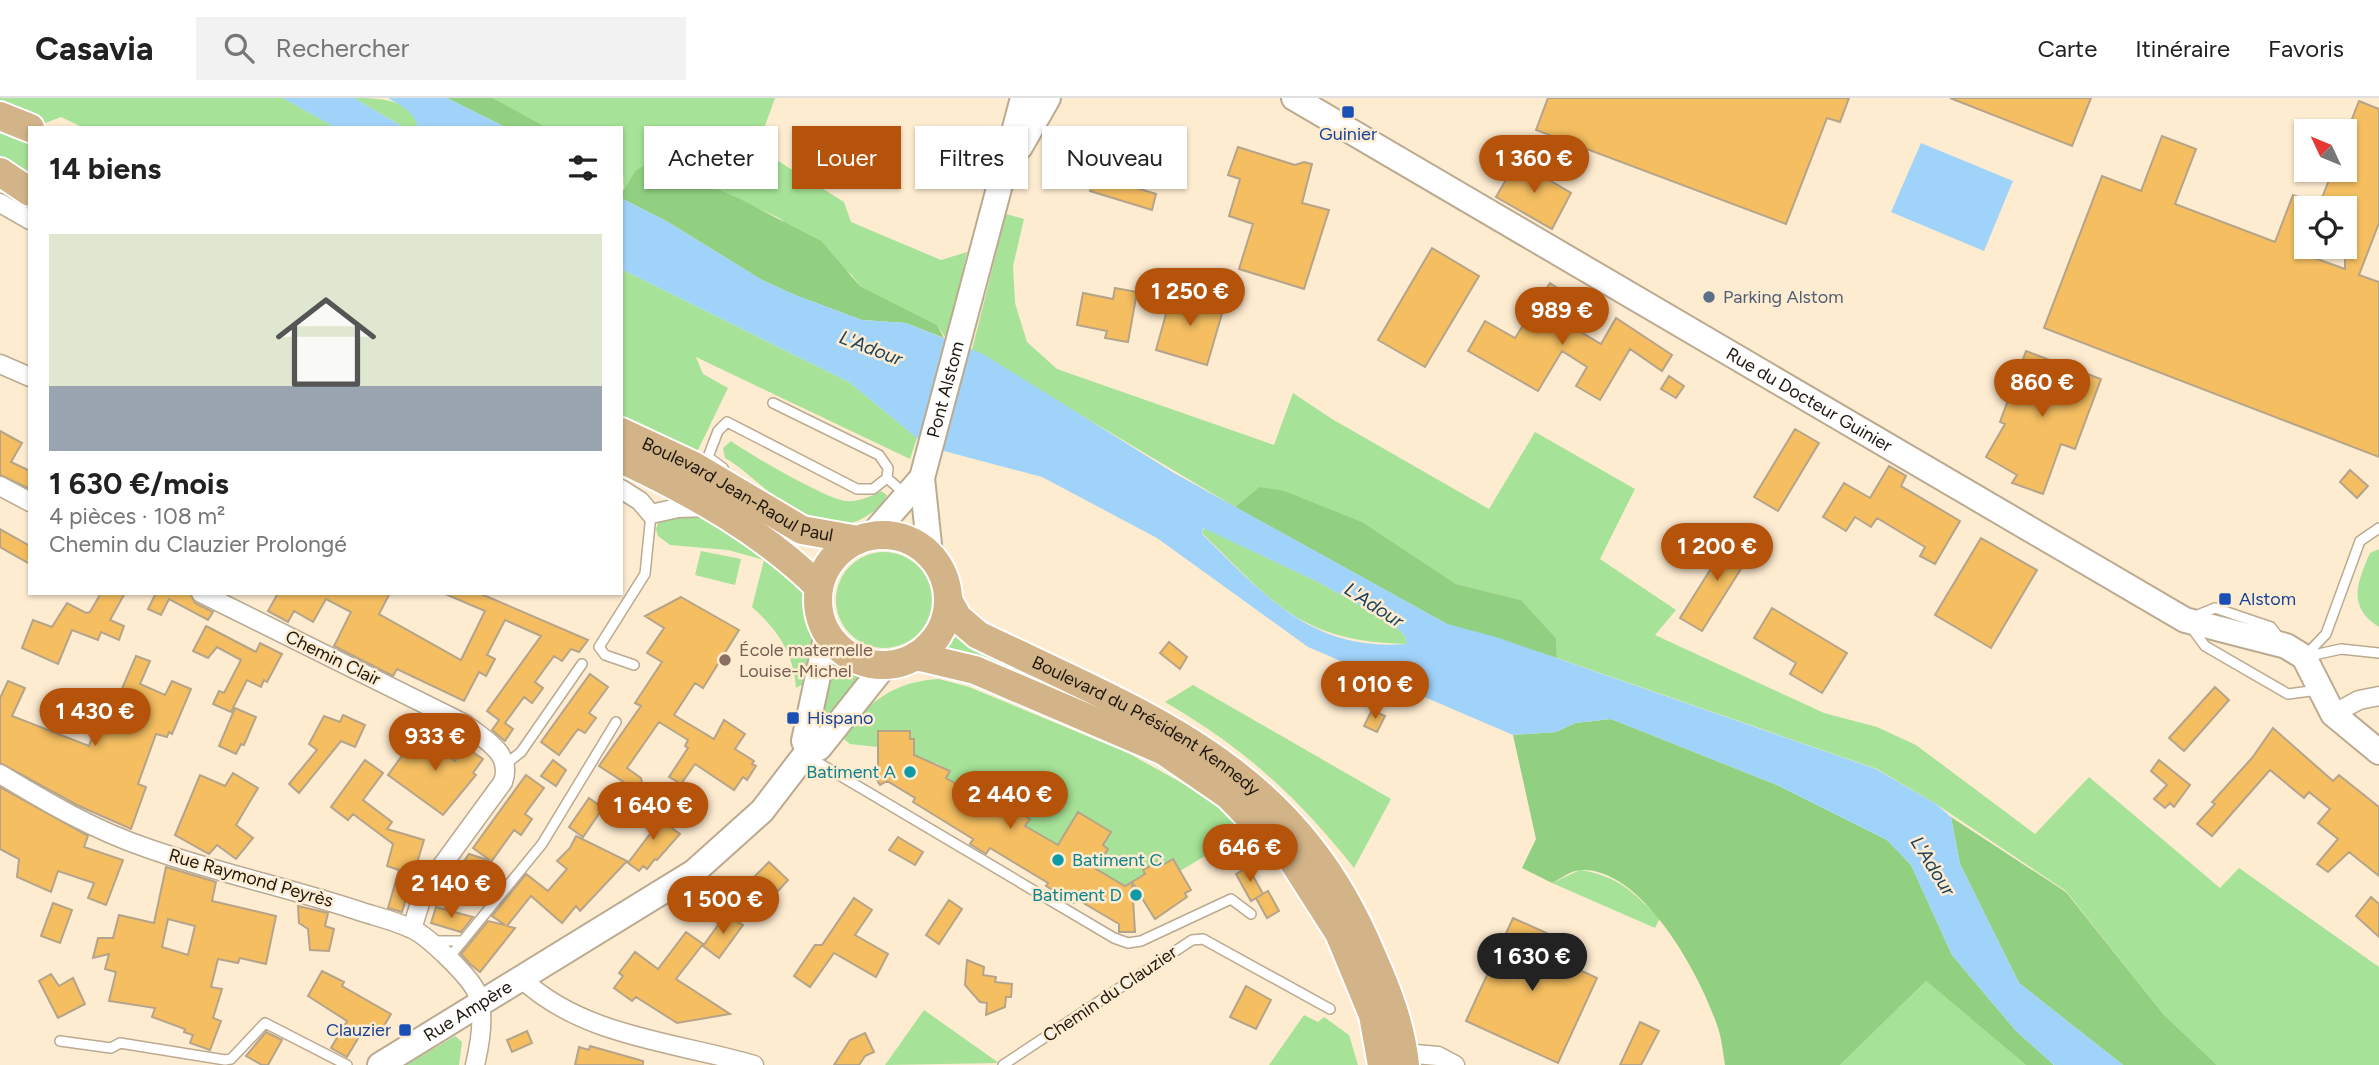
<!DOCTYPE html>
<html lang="fr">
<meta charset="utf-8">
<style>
body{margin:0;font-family:Figtree,sans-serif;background:#f2f2f2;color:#222;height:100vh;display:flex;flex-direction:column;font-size:26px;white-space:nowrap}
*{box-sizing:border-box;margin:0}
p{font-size:23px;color:#767676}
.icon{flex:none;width:38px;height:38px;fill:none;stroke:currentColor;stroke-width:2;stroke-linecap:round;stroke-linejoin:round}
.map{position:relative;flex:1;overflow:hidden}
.sheet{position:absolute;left:28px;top:28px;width:595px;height:469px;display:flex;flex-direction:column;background:#fff;border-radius:0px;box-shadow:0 2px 5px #0004}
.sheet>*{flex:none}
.top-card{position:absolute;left:644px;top:28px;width:665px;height:63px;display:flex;gap:14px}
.needle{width:46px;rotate:314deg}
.buttons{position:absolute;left:2294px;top:21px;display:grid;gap:14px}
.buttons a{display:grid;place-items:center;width:63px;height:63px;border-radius:0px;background:#fff;box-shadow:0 2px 5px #0004;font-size:35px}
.price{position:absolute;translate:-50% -60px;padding:0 16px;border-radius:24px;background:#b45309;color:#fff;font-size:23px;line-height:46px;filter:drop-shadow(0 2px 4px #0008)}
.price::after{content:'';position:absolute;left:50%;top:42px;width:21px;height:16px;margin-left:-10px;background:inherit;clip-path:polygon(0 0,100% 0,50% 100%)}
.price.current{background:#222;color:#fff}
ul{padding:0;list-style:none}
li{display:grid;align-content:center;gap:14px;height:371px;padding:0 21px}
li span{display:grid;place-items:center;height:217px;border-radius:0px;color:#555}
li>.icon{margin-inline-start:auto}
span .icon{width:126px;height:126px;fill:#fffc;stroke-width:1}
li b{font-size:30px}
h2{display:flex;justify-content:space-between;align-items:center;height:84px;padding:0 21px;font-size:30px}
.chip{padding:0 24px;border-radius:0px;background:#fff;box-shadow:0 2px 5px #0004;font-size:24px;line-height:63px}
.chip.current{background:#b45309;color:#fff}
header{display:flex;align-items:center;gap:42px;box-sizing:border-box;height:98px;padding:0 35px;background:#fff;border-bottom:2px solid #e0e0e0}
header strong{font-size:33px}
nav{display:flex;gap:38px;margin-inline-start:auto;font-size:24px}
.search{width:490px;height:63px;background:#f2f2f2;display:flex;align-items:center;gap:18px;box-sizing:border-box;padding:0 24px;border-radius:0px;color:#767676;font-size:26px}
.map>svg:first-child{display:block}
</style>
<header>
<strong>Casavia</strong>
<div class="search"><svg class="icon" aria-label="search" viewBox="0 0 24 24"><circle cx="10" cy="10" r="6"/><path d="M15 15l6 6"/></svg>Rechercher</div>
<nav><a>Carte</a><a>Itinéraire</a><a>Favoris</a></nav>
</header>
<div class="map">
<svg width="2379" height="967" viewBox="0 0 2379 967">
<rect width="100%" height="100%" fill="#feecd1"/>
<path fill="#a6e297" d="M0 0H283L336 30H84L61 19 43 26 0 8Z
M354 0C376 0 414 0 418 30H405Z
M493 0H775L757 50 844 104 851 124 941 162 967 154 947 242 937 227 860 188 852 177 779 120 653 63 624 93 621 30H548Z
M0 30 30 40V85L0 66Z
M1006 116 1024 121 1013 168 1015 205 1027 244 1057 271 1274 347 1293 295 1332 321 1489 411 1535 334 1635 391 1600 461 1676 512 1655 537 1824 615 1877 629 1916 647 2035 736 2089 679 2220 790 2239 770 2379 869V967H2217L2164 917 2066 793 1936 706 1877 671 1557 560 1556 540 1521 502 1456 486 1364 425 1259 389 1235 409 972 252Z
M621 171 849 284 917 340 910 361 696 259 703 276 728 290 697 354 621 318Z
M731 343C747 355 830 403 846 403 858 404 871 399 881 393L887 397C883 409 876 412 865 419 811 450 765 383 725 360L723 350Z
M704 414 801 487 812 527 816 560 812 581 796 590C794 556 778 532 752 509L764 462 728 452 670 447 658 438 656 431 659 421Z
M1204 430 1316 483 1391 524 1405 538 1407 546C1300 544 1274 505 1202 435Z
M2379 451V529C2347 509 2357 485 2370 455Z
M701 453 741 461 735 487 695 477Z
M836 502a48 48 0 1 1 96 0a48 48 0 1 1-96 0Z
M956 529 1086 598 1081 606 940 555Z
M832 562 844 572 864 580 818 643 820 617Z
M939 581 969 589 1128 655 1191 690 1224 713 1263 749 1234 765 1205 758 1180 773 1173 761 1159 769 1157 764 1143 772 1145 776 1125 788 1104 776 1100 782 1088 776 1100 765 1108 750 1103 747 1061 750 1025 728 1029 720 1016 712 1013 716 998 702 976 689 972 695 946 680 950 673 936 665 934 668 914 657V642L910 641V633H878V649L850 646 840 638C868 605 894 583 939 581Z
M1193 587 1391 701 1354 770C1297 698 1244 650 1165 604Z
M1580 772C1619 778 1632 794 1660 820L1655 830 1552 785Z
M1926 883 2026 967H1840Z
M924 912 999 965 885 967Z
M1304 917 1318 924 1324 919 1349 937 1358 967H1269Z
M455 938 462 944 459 967H406Z"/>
<path fill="#90d080" d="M447 0H493L548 30H507Z
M653 63 740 101 821 143 860 188 937 227 944 240 906 225 862 222 795 197 762 182 668 124 621 100V91L624 92 636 72Z
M1259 389 1284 393 1364 425 1456 486 1521 502 1556 540 1557 560 1447 526 1235 409Z
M1611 621 1777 687 1887 742 1911 767 1952 857 2016 933 2054 967H2026L1926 883 1840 967H1725C1723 955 1722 942 1718 930 1702 880 1643 769 1581 772 1572 772 1560 781 1552 785L1522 770 1536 741 1513 637 1556 634 1575 625Z
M1951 719 2066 794 2164 917 2217 967H2123L2019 885 1960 766Z"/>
<path fill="#a0d3fa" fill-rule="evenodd" d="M283 0H354L405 30H336Z
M388 0H447L507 30H418C416 15 400 7 388 0Z
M1921 45 2013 83 1984 153 1891 114Z
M621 100 668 124 762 182 795 197 862 222 906 225 983 256 1174 375 1447 526 1496 539 1876 671 1936 706 1951 719 1960 766 2019 885 2123 967H2054L2016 933 1952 857 1911 767 1887 742 1777 687 1611 621 1575 625 1556 634 1513 637 1308 549 1157 440 1042 379 944 353 917 340 849 284 621 171ZM1203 430 1316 483 1391 524 1405 538 1407 546C1311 554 1264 496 1202 436Z"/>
<path fill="#f4be61" stroke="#b5a48a" stroke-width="2" fill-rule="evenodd" d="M1548 0H1849L1840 24 1827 20 1786 126 1536 32Z
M1950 0H2091L2072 48Z
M2359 3 2379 11V125L2359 177 2379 184V359L2044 230 2102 78 2141 93 2162 38 2196 51 2175 106 2275 144 2293 97 2306 102V157L2345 171V110H2318L2333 72H2345V39Z
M1238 49 1295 67 1304 64 1312 66 1302 105 1329 112 1304 191 1239 171 1253 126 1229 118 1240 81 1228 77Z
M1110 52 1134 60 1124 86 1156 96 1152 112 1090 93 1095 78 1101 80Z
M1517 63 1571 95 1552 131 1496 99Z
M1432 150 1479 178 1425 269 1378 242Z
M1550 185 1574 201 1561 222 1601 246 1616 220 1672 257 1662 273 1630 251 1600 302 1576 288 1587 269 1562 253 1538 293 1468 253 1485 223 1515 240Z
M1115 190 1137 194 1128 244 1105 240 1107 233 1077 227 1083 195 1113 201Z
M1172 194 1224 209 1207 267 1156 252Z
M2026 253 2101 281 2075 351 2061 346 2043 396 2012 385 2017 377 1986 359 2005 326 2000 324Z
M1669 278 1684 288 1676 300 1661 291Z
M1795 331 1819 345 1778 413 1754 399Z
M0 333 22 345 11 364 30 373V391L0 377Z
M1889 368 1906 378 1901 388 1960 423 1935 466 1920 458 1925 449 1877 420 1871 429 1855 419 1846 433 1823 419 1844 385 1870 400Z
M2350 372 2368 388 2357 400 2340 384Z
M0 431 30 448V466L0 449Z
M1732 437 1754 450 1702 533 1680 520Z
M1981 440 2037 472 1991 550 1935 517Z
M101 495H125L110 522 124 528 119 542 101 534 98 542 72 532 58 566 22 550 33 522 52 529 67 505 86 515 90 514Z
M156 495H190L195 505 213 514 208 522 169 501 161 517 148 511Z
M278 495H390L379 516 461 562 485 513 443 495H479L588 542 579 554 571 551 562 563 554 558 535 584 543 590 538 597 532 605 524 599 505 625 513 631 505 643 492 632 499 622 487 613 541 538 505 522 487 557 495 561 486 578 479 574 464 603 397 571 393 578 334 548 351 514 326 501 313 524 294 513 288 524 268 513Z
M681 499 739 532 703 590 695 585 674 617 714 641 724 622 745 636 735 651 754 663 752 666 756 668 747 682 743 679 734 692 695 666 681 686 669 679 688 650 685 648 688 642 659 624 627 670 641 680 643 689 637 697 622 688 625 685 599 668 641 608 635 605 662 564 647 555 664 530 645 518Z
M1772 510 1847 555 1822 595 1790 576 1796 565 1754 540Z
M206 528 256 554 260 545 282 556 267 584 264 582 261 589 247 582 231 614 213 606 219 593 224 595 241 562 217 549 208 560 193 553Z
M1169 544 1187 559 1180 571 1160 555Z
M136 558 150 563 140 586 165 597 172 583 191 591 172 636 169 634 167 639 156 636 138 686 146 689 131 731 77 707 0 665V600L8 583 25 590 12 618 89 648 95 632 103 635Z
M590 576 608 589 589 615 596 620 585 635 578 631 559 657 541 644Z
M2215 589 2229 602 2184 653 2169 640Z
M235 610 256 619 244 647 241 646 236 656 219 648Z
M1372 612 1385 618 1377 634 1364 628Z
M343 617 365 627 355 649 341 643 299 695 289 686 317 652 309 646 324 618 340 624Z
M2273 630 2333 683 2339 677 2379 709V778L2349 754 2328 774 2317 766 2338 741 2318 725 2330 711 2309 694 2304 700 2270 672 2212 738 2197 726 2215 706 2212 704 2252 660Z
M878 633H910V641H914V657L950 673 946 680 972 695 976 689 1030 721 1025 728 1058 747 1078 714 1111 734 1103 747 1108 751 1096 771 1125 788 1132 784 1135 834H1119V826L1085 806 1077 801 1074 805 1046 788 1048 785 990 750 986 756 970 746 973 741 913 704 915 700 887 683 880 687 871 672 878 668Z
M418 636 455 663 465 649 483 661 473 675 476 677 443 717 388 677Z
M365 662 383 675 363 702 392 724 387 731 424 742 402 814 388 810 399 772 387 768 393 746 353 716 348 722 331 709Z
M553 662 566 672 556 688 541 678Z
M2159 662 2190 687 2174 709 2170 705 2165 710 2154 701 2167 687 2151 673Z
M233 675 258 690 236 727 253 740 236 761 217 747 209 756 175 737 200 677 225 688Z
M526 677 544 690 525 716 532 721 521 737 514 732 466 799 448 786 469 756 491 763 473 750Z
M0 689 88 738 84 749 123 762 106 807 88 800 94 785 58 773 51 794 17 779 19 761 0 751Z
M589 700 603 710 583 739 569 729Z
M647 712 680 736 657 762 655 761 647 771 643 768 639 773 628 765 653 732 639 722Z
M576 738 627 763 580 813 576 808 562 825 531 798 507 828 515 830 480 874 470 866 461 856 488 823 505 827 492 818 526 776 548 793 567 771 557 763 570 750Z
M898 739 923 754 915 767 889 752Z
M1173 761 1191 792 1185 795 1187 799 1155 821 1132 784 1145 776 1143 772 1157 764 1159 769Z
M769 764 788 782 778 793 774 789 760 803 744 789Z
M166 769 216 784 212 803 276 818 266 866 240 860 238 865 218 861 211 889 222 891 213 920 221 923 210 952 190 945 193 937 184 934 185 931 152 919 155 910 109 903 116 874 105 871 109 856 93 860 98 840H113L119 817 154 825ZM168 821 195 828 188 857 162 849Z
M1248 769 1263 796 1251 803 1236 776Z
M1268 793 1279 813 1267 820 1256 800Z
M2371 799 2379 806V839L2356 818Z
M854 800 872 812 855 837 888 856 876 879 834 855 810 889 794 878 815 847H822Z
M949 802 962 811 939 846 926 837Z
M53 805 72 812 60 845 41 838Z
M298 808 328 815 325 828 334 831 329 853 310 852 308 831 299 825Z
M436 809 473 819 461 834 431 825Z
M726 816 743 827 719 860 703 848Z
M1513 820 1562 842 1554 860 1597 880 1558 965 1466 923Z
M686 834 703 846 676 881 730 916 677 925 636 899 632 903 614 890 623 878 619 875 635 854 658 871Z
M967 862 984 869 983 877 996 879 995 884 1012 886 1011 899H1006L1005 909 986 917 987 905 980 904 965 887Z
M322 873 344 884 342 888 391 916 378 938 363 932 347 959 331 950 347 923 308 898Z
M51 876 59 888 73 880 85 906 58 920 39 883Z
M1246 888 1271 902 1256 931 1230 919Z
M1640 924 1659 933 1641 967H1620Z
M527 933 532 945 512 954 507 942Z
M266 934 282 942 268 967H262L246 958Z
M865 935 874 954 865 958 859 967H834L850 942Z
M590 948 643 963V967H575L579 949 589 952Z"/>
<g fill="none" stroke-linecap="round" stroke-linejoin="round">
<g stroke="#bbaa90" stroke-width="12">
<path id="lane" d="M773 305 879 357 888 370 887 380
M723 370 708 359 718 333 727 324 857 391H873L887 380 904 395
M2193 519 2215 510 2271 529 2280 541
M2191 529 2205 548 2288 596 2318 592
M2305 558 2326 536 2360 443 2379 430
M2305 559 2341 551 2379 555
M634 567 605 557 599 549 645 476 651 416
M807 658 1114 840 1128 845 1141 843 1231 801 1251 816
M506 666 521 654 582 566
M432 843H461
M448 861 542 746 616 624
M60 943 111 950 120 945 225 962 231 961 265 925 347 967
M1003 967 1192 842 1203 841 1330 911"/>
</g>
<g stroke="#bbaa90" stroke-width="21">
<path id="street" d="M0 105 30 122
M0 266 30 279
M0 388 30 404
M621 391 640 403 651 416 678 410 708 409
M201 495 465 626C485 642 513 655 503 684L424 792 412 831
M2333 616 2359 602 2379 598
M0 676C48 705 94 732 147 750 217 775 291 790 362 814 378 819 396 823 412 831 428 838 468 877 476 893 486 913 480 946 475 967
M522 881C584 939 676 944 754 967
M1404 955 1438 958 1455 967"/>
</g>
<g stroke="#bbaa90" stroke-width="28">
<g id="secondary">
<path id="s1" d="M1294 0 2185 522 2286 548 2304 559 2333 616 2379 654"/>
<path d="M1020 49 1048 0"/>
<path d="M872 437 922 380"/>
<path id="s2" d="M930 456 922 380 1023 0"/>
<path d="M808 653 804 643 827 536"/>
<path id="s3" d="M380 967 694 774 762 713 808 653 819 650 885 567"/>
</g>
</g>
<g stroke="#fff" stroke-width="32">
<g id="primary">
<path d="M0 18 30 30"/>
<path d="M0 74 30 94"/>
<path id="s4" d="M621 334 694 368 802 432 858 442"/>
<path d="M621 361C692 394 763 434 819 489"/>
<circle cx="883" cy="502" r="65"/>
<path id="s5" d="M948 502 958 520 978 537C1148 619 1293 668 1371 856 1387 892 1401 927 1405 967"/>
<path d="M916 558 975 572 1164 653 1228 697 1293 763 1339 835 1373 917 1382 967"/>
</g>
</g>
<use href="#lane" stroke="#fff" stroke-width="9"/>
<use href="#street" stroke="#fff" stroke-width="18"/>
<use href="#secondary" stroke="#fff" stroke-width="24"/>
<use href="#primary" stroke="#d3b388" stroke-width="28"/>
</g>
<g fill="#1a4fb4" stroke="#feecd1" stroke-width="2.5">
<rect x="1341" y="7" width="14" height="14" rx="3.5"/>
<rect x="2218" y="494" width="14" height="14" rx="3.5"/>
<rect x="786" y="613" width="14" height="14" rx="3.5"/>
<rect x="398" y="925" width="14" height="14" rx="3.5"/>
</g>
<circle fill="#5c6f8a" stroke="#feecd1" stroke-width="2.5" cx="1709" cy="199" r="7"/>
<circle fill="#8d6e63" stroke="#feecd1" stroke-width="2.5" cx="725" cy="562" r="7"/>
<g fill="#0f9aa8" stroke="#feecd1" stroke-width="2.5">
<circle cx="910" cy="674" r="7"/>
<circle cx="1058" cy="762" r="7"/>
<circle cx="1136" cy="797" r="7"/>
</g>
<g text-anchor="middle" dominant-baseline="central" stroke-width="5" stroke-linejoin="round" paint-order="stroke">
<g font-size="18" fill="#164399" stroke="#feecd1" text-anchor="start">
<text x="1348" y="36" text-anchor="middle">Guinier</text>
<text x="2239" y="501">Alstom</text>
<text x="807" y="620">Hispano</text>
<text x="391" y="932" text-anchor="end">Clauzier</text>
</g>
<g font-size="18" fill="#4e5e75" stroke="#feecd1" text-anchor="start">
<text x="1723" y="199">Parking Alstom</text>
</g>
<g font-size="18" fill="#1e180e" stroke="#feecd1">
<text stroke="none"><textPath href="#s2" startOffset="168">Pont Alstom</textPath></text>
<text stroke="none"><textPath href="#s1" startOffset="597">Rue du Docteur Guinier</textPath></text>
<text stroke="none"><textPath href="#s4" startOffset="131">Boulevard Jean-Raoul Paul</textPath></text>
<text transform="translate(333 560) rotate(26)">Chemin Clair</text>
<text stroke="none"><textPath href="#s5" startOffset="238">Boulevard du Président Kennedy</textPath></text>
<text transform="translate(251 780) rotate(16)">Rue Raymond Peyrès</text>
<text transform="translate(1110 896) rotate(-34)">Chemin du Clauzier</text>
<text stroke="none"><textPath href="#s3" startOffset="103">Rue Ampère</textPath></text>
</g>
<g font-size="18" fill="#785e54" stroke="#feecd1" text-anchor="start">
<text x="739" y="552">École maternelle<tspan x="739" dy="21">Louise-Michel</tspan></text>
</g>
<g font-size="18" fill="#0d838f" stroke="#feecd1" text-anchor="end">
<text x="896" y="674">Batiment A</text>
<text x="1072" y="762" text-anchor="start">Batiment C</text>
<text x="1122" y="797">Batiment D</text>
</g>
<g font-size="19" font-style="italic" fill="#1c425c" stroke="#feecd1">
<text transform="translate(871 250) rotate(21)">L'Adour</text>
<text transform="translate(1374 507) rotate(33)">L'Adour</text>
<text transform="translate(1933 768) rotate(58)">L'Adour</text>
</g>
</g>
</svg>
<div class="buttons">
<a><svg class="needle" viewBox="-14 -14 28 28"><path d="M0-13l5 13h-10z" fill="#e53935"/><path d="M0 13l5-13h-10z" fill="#767676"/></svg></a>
<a><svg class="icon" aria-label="locate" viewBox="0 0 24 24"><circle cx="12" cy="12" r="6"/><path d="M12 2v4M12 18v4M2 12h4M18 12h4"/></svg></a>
</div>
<b class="price" style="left:1534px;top:97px">1 360 €</b>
<b class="price" style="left:1190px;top:230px">1 250 €</b>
<b class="price" style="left:1562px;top:249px">989 €</b>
<b class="price" style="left:2042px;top:321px">860 €</b>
<b class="price" style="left:1717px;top:485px">1 200 €</b>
<b class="price" style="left:1375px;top:623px">1 010 €</b>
<b class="price" style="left:95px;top:650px">1 430 €</b>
<b class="price" style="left:435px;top:675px">933 €</b>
<b class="price" style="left:1010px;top:733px">2 440 €</b>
<b class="price" style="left:653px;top:744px">1 640 €</b>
<b class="price" style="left:1250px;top:786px">646 €</b>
<b class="price" style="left:451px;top:822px">2 140 €</b>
<b class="price" style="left:723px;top:838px">1 500 €</b>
<b class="price current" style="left:1532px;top:895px">1 630 €</b>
<div class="top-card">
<a class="chip">Acheter</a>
<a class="chip current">Louer</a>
<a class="chip">Filtres</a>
<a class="chip">Nouveau</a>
</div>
<section class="sheet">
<h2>14 biens<svg class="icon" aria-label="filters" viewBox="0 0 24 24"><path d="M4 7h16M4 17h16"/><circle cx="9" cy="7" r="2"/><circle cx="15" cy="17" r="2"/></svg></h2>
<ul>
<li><span style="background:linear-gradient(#dfe7d0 70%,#9aa5b1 0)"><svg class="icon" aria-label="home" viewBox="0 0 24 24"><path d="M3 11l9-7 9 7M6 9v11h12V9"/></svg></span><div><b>1 630 €/mois</b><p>4 pièces · 108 m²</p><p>Chemin du Clauzier Prolongé</p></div></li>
</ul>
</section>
</div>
